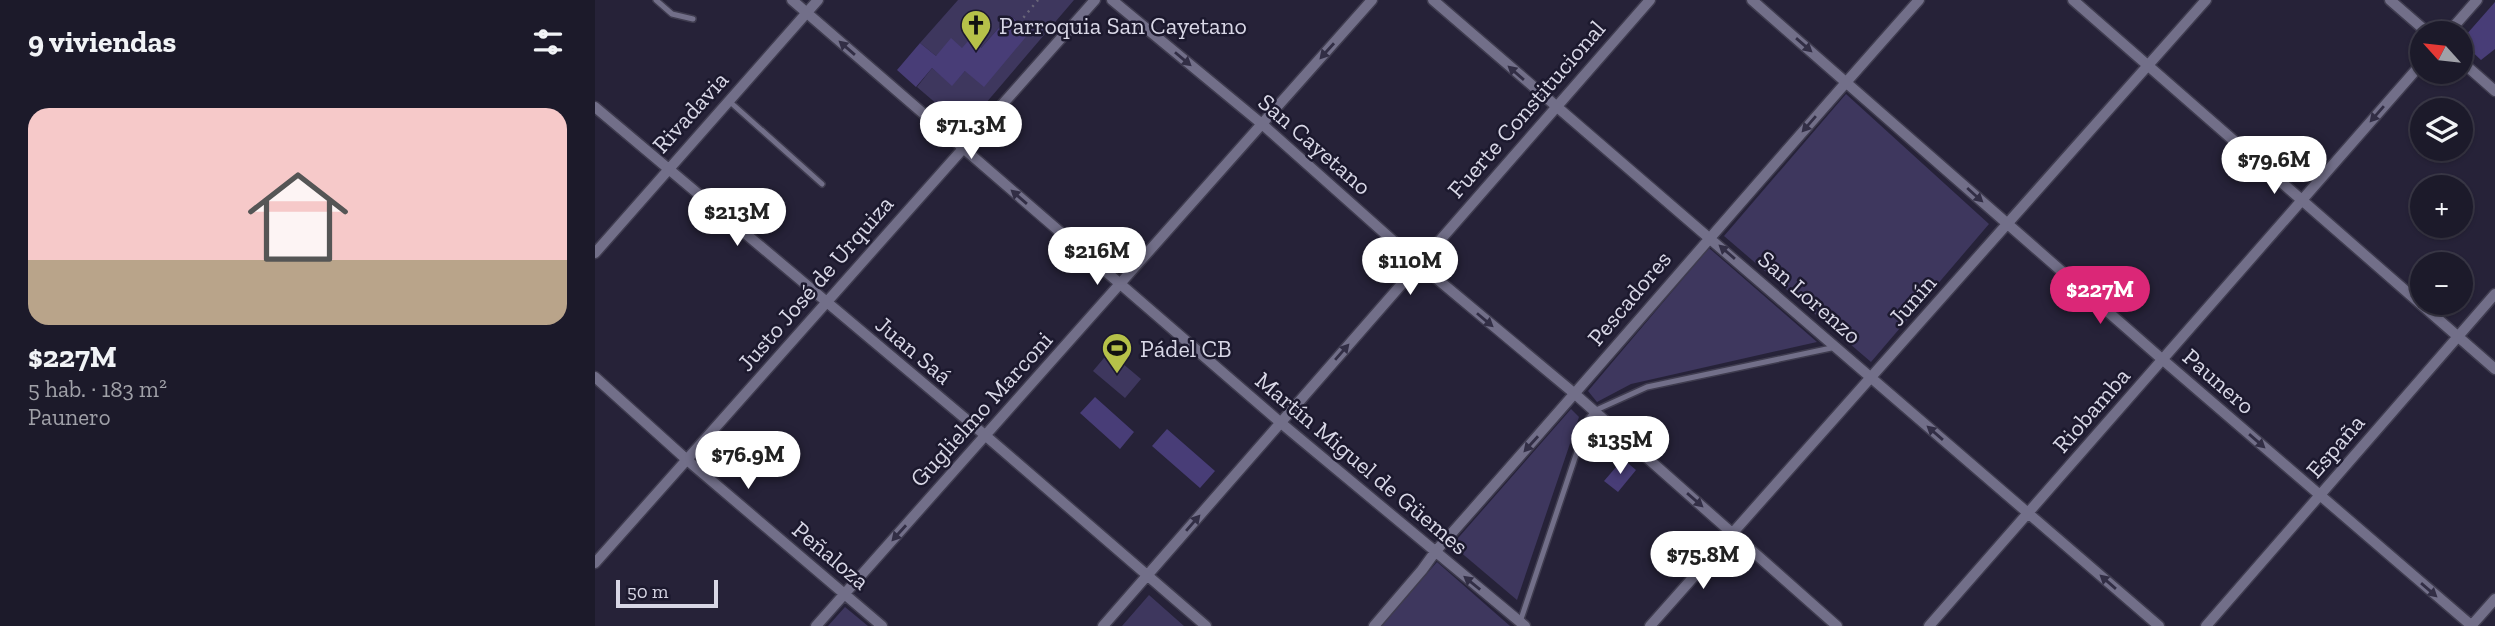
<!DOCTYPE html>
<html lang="es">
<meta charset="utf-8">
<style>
body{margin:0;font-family:"Zilla Slab",serif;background:#292736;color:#f1f3f6;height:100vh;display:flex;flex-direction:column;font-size:26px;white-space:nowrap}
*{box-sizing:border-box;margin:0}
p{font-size:23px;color:#a0a1a8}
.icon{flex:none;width:38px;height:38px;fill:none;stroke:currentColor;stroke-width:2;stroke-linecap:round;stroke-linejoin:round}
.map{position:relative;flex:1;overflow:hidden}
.side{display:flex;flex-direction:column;background:#1c1a2a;width:595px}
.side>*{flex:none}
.needle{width:46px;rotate:297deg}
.fabs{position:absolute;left:1815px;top:21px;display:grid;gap:14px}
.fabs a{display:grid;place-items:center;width:63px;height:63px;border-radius:50%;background:#1c1a2a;box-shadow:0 2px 5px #0004,0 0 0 2px #3a3847;font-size:35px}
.scale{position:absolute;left:21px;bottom:18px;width:102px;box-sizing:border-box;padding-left:7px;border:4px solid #d8d7e6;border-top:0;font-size:19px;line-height:24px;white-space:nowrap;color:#d8d7e6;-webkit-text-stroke:5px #1c192e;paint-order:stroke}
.price{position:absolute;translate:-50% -60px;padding:0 16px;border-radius:24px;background:#fff;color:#222;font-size:23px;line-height:46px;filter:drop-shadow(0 2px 4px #0008)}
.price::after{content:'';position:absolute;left:50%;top:42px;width:21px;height:16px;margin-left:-10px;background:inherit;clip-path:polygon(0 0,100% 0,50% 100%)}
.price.current{background:#db2777;color:#fff}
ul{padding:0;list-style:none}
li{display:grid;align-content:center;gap:14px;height:371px;padding:0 28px}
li+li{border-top:2px solid #3a3847}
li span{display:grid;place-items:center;height:217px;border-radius:21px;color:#555}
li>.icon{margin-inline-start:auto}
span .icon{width:126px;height:126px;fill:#fffc;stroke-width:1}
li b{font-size:30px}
h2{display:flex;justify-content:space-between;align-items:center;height:84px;padding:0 28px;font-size:30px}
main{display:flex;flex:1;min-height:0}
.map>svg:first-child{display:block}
</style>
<main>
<section class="side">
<h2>9 viviendas<svg class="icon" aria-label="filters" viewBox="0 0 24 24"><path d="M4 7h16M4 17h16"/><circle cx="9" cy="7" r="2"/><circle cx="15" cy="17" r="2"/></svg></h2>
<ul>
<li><span style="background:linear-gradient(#f6c9c9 70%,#b9a48a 0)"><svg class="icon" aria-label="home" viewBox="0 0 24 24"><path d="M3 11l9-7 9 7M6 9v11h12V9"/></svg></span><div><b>$227M</b><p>5 hab. · 183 m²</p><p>Paunero</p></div></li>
</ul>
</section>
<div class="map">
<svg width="1900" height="626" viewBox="0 0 1900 626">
<rect width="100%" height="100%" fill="#262238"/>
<path fill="#3e375e" d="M363 0H479L373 124 364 123 322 87 337 68 357 85 370 71 435 32 415 15 386 48H367L341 56 325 43Z
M1251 94 1394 224 1276 362 1129 236Z
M1114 248 1222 342 1036 384 1002 402 993 391Z
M514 352 546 379 530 398 498 371Z
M976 409 984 417 922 600 857 545Z
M842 562 915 626H786Z
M554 595 589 626H527Z
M250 607 273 626H233Z"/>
<path fill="#483d77" d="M1900 2V49L1886 60 1871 46V35Z
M415 15 435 32 389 87 370 71 357 86 337 68 321 87 302 70 325 43 341 56 356 38 367 48 375 39 386 48Z
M500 397 539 432 525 449 485 413Z
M572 429 620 471 605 488 557 446Z
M1028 459 1041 470 1023 492 1009 481Z"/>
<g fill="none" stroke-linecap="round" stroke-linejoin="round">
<g stroke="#3f3c4f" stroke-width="8">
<path id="lane" d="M61 0 77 14 98 19
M134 101 227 184
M925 622 993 419 999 411 1052 387 1241 347"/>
</g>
<g stroke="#3f3c4f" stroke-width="13">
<path id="street" d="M197 0 686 423 930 626
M517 0 667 124 823 263 980 394 1242 626
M838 0 1564 626
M1157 0 1568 360 1877 626
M1478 0 1900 369
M1795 0 1833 33
M1853 33 1882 0
M1866 61 1900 91
M0 107 391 436 611 626
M0 253 223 0
M0 377 91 459 287 626
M0 563 500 0
M221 626 777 0
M508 626 1055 0
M779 626 827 570 840 552C1003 369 1161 183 1324 0
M1055 626 1611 0
M1334 626 1827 63
M1611 626 1900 294
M1876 626 1900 599"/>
</g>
<path stroke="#696679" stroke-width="2.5" stroke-dasharray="2 5" stroke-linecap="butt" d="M424 23 443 0"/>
<use href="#lane" stroke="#726f89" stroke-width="5"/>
<use href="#street" stroke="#726f89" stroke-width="10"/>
</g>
<defs><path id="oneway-solid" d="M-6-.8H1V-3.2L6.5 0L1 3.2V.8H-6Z" transform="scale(1.75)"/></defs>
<g fill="#322e45">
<use href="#oneway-solid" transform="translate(1209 45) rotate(41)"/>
<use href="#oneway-solid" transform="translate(252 48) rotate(-139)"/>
<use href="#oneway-solid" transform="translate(732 51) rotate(132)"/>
<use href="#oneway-solid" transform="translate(588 59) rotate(40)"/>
<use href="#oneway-solid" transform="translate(921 73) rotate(-139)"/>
<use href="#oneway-solid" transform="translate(1782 114) rotate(131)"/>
<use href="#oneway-solid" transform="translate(1214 124) rotate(131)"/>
<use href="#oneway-solid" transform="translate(1380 195) rotate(42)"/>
<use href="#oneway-solid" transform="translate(424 197) rotate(-139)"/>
<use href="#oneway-solid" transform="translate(1132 252) rotate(-139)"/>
<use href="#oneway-solid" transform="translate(890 320) rotate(40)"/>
<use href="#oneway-solid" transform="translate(747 352) rotate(-49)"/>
<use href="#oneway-solid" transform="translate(1340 433) rotate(-139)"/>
<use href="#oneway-solid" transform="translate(1662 441) rotate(41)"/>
<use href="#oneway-solid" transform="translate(936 444) rotate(132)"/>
<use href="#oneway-solid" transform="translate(1100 500) rotate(41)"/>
<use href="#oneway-solid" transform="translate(598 523) rotate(-49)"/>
<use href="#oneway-solid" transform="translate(304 533) rotate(132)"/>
<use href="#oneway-solid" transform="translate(1513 582) rotate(-139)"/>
<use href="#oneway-solid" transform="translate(877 583) rotate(-141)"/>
<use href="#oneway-solid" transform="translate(1834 590) rotate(41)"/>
</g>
<defs>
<g id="church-pin" transform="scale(1.575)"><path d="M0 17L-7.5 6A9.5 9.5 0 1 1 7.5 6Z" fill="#b6c149" stroke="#1c192e"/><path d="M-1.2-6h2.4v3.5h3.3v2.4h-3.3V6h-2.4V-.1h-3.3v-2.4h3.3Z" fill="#111"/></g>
<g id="stadium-pin" transform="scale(1.575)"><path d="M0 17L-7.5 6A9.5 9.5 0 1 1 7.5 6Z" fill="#b6c149" stroke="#1c192e"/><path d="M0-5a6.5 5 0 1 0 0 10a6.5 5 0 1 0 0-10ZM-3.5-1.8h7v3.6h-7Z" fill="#111"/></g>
</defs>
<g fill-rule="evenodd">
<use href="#church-pin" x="381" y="25"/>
<use href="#stadium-pin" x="522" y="348"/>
</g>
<g text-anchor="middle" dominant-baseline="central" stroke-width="5" stroke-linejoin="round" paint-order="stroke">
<g font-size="24" fill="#d8d7e6" stroke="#1c192e" text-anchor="start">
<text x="404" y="25">Parroquia San Cayetano</text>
<text x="545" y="348">Pádel CB</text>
</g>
<g font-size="24" fill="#d8d7e6" stroke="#1c192e">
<text transform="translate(931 109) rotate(-49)">Fuerte Constitucional</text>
<text transform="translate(95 112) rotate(-48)">Rivadavia</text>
<text transform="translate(720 144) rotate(41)">San Cayetano</text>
<text transform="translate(220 283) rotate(-49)">Justo José de Urquiza</text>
<text transform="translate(1215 297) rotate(41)">San Lorenzo</text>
<text transform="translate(1034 298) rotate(-50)">Pescadores</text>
<text transform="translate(1317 300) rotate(-49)">Junín</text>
<text transform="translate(319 350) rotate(40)">Juan Saá</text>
<text transform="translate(1624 381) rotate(41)">Paunero</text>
<text transform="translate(386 409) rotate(-48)">Guglielmo Marconi</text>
<text transform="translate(1496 410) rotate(-49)">Riobamba</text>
<text transform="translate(1740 446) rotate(-49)">España</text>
<text transform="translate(767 463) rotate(40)">Martín Miguel de Güemes</text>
<text transform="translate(236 555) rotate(40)">Peñaloza</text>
</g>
</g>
</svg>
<div class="fabs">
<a><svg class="needle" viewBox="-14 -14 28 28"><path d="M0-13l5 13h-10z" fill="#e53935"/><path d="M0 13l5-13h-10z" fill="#a0a1a8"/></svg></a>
<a><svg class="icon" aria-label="layers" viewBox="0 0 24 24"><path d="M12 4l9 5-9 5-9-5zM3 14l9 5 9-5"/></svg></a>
<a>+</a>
<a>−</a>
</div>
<div class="scale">50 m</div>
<b class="price" style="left:376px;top:161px">$71.3M</b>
<b class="price" style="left:1679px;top:196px">$79.6M</b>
<b class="price" style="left:142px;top:248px">$213M</b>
<b class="price" style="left:502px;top:287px">$216M</b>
<b class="price" style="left:815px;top:297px">$110M</b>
<b class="price current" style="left:1505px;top:326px">$227M</b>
<b class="price" style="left:1025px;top:476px">$135M</b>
<b class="price" style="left:153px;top:491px">$76.9M</b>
<b class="price" style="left:1108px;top:591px">$75.8M</b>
</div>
</main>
